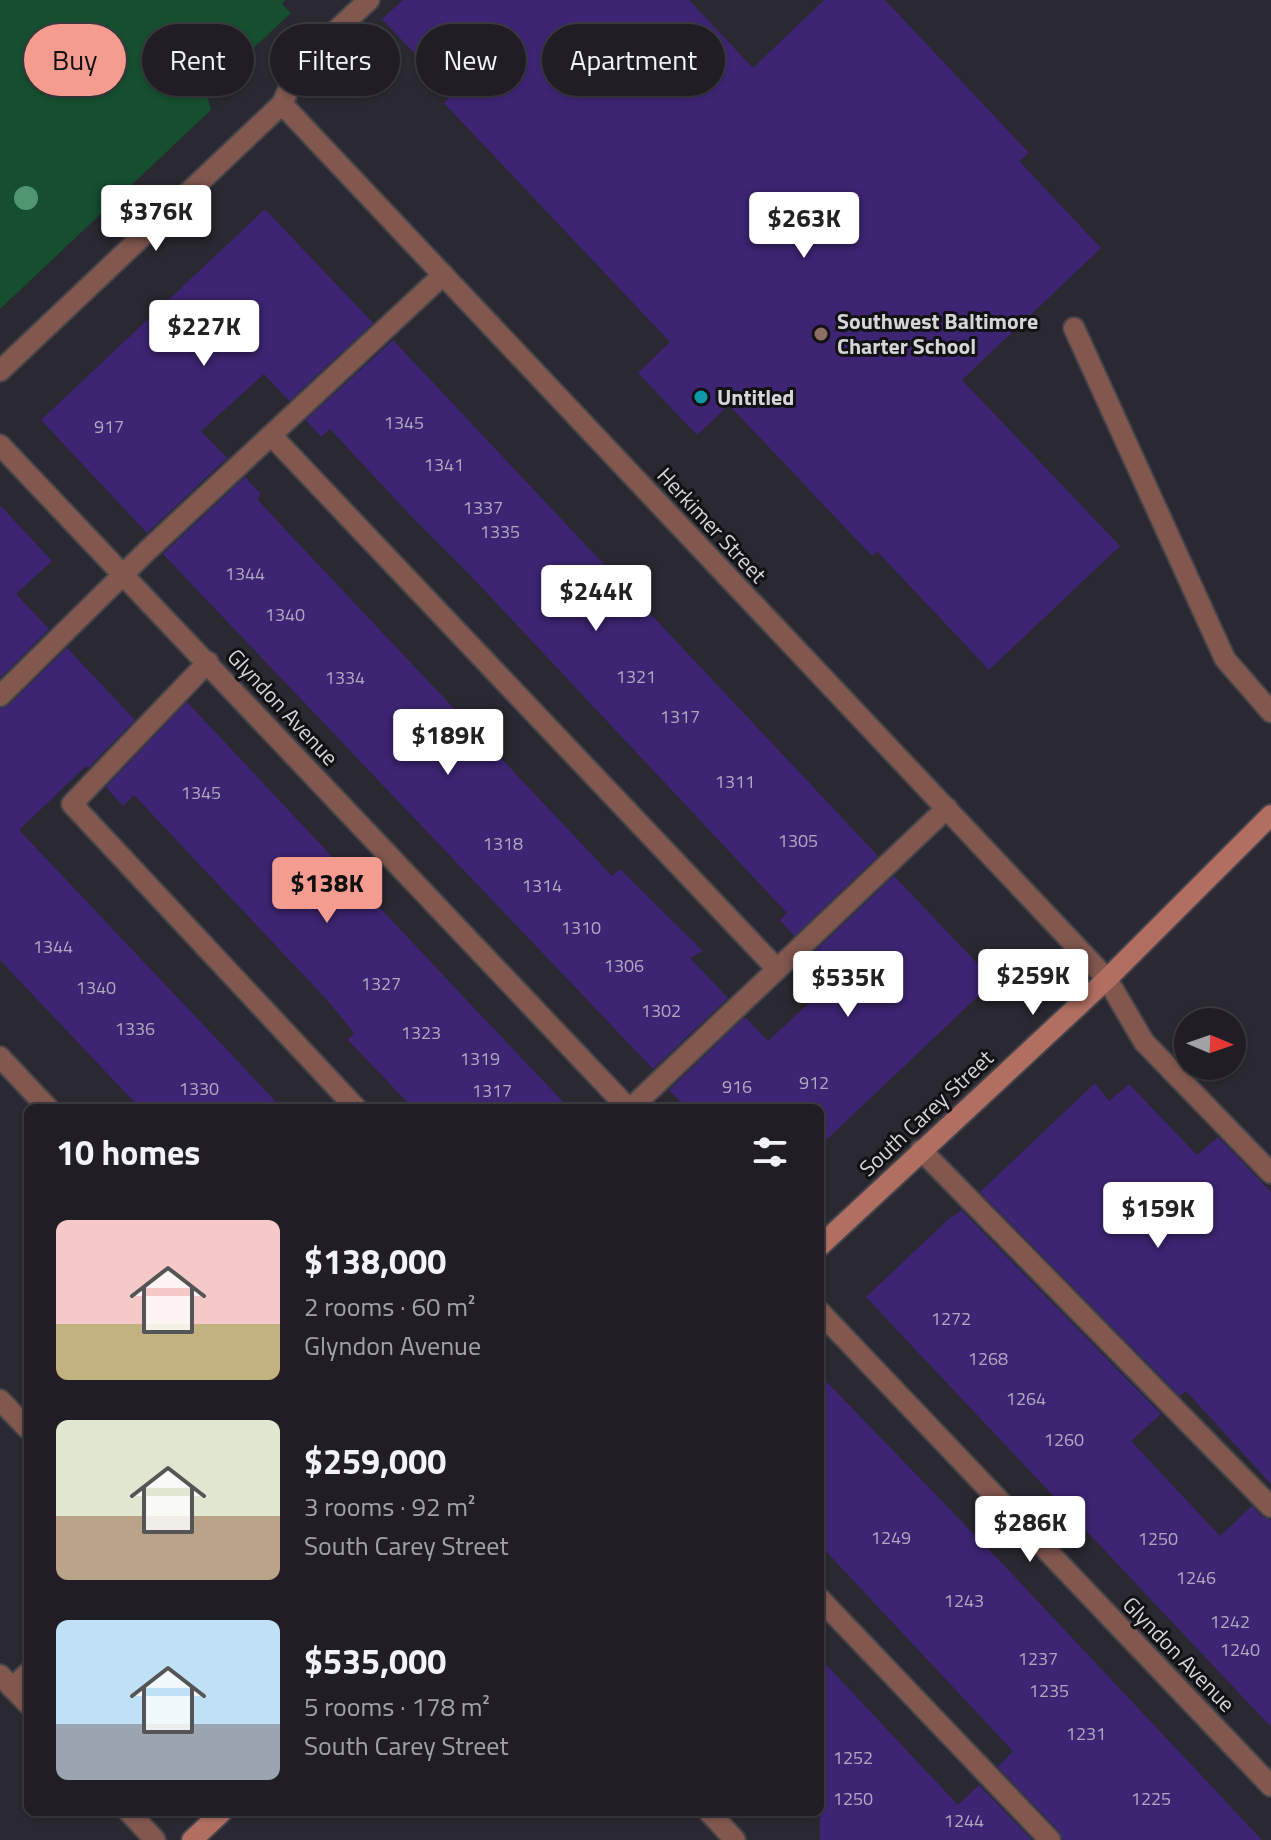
<!DOCTYPE html>
<meta charset="utf-8">
<style>
body{margin:0;font-family:"Titillium Web",sans-serif;background:#2d2b31;color:#f1f3f6;height:100vh;display:flex;flex-direction:column;font-size:30px;white-space:nowrap}
*{box-sizing:border-box;margin:0}
p{font-size:26px;color:#a2a2a6}
.icon{flex:none;width:44px;height:44px;fill:none;stroke:currentColor;stroke-width:2;stroke-linecap:round;stroke-linejoin:round}
.map{position:relative;flex:1;overflow:hidden}
.drawer{position:absolute;left:24px;top:1104px;width:800px;height:712px;display:flex;flex-direction:column;background:#201e24;border-radius:12px;box-shadow:0 2px 6px #0004,0 0 0 2px #3d3c41}
.drawer>*{flex:none}
.banner{position:absolute;left:24px;top:24px;width:800px;height:72px;display:flex;gap:16px}
.needle{width:52px;rotate:92deg}
.tools{position:absolute;left:1174px;top:1008px;display:grid;gap:16px}
.tools a{display:grid;place-items:center;width:72px;height:72px;border-radius:50%;background:#201e24;box-shadow:0 2px 6px #0004,0 0 0 2px #3d3c41;font-size:40px}
.price{position:absolute;translate:-50% -68px;padding:0 18px;border-radius:8px;background:#fff;color:#222;font-size:26px;line-height:52px;filter:drop-shadow(0 2px 4px #0008)}
.price::after{content:'';position:absolute;left:50%;top:48px;width:24px;height:18px;margin-left:-12px;background:inherit;clip-path:polygon(0 0,100% 0,50% 100%)}
.price.current{background:#f59c90;color:#111}
ul{padding:0;list-style:none}
li{display:flex;align-items:center;gap:24px;height:200px;padding:0 32px}
li span{display:grid;place-items:center;flex:none;width:224px;height:160px;border-radius:12px;color:#555}
li>.icon{margin-inline-start:auto}
span .icon{width:96px;height:96px;fill:#fffc;stroke-width:1}
li b{font-size:34px}
h2{display:flex;justify-content:space-between;align-items:center;height:96px;padding:0 32px;font-size:34px}
.tag{padding:0 28px;border-radius:36px;background:#201e24;box-shadow:0 2px 6px #0004,0 0 0 2px #3d3c41;font-size:28px;line-height:72px}
.tag.current{background:#f59c90;color:#111}
.map>svg:first-child{display:block}
</style>
<div class="map">
<svg width="1271" height="1840" viewBox="0 0 1271 1840">
<rect width="100%" height="100%" fill="#2a2830"/>
<path fill="#154f2f" d="M0 0H285L282 4 291 13 206 92 211 110 0 309Z"/>
<path fill="#3e2574" d="M403 0H689L753 68 824 0H885L1029 153 1019 161 1101 248 962 380 1120 546 989 670 877 551 872 556 729 405 697 435 638 373 670 342 444 103 453 94 382 19Z
M265 209 373 323 289 401 264 374 201 431 227 458 147 533 41 420Z
M393 340 878 856 794 936 780 920 787 913 471 576 410 515 330 429 321 437 306 420Z
M245 477 261 494 257 499 296 541 612 876 620 869 703 951 690 958 728 998 653 1069 163 554Z
M0 505 52 561 16 594 49 629 0 678Z
M67 648 135 720 88 768 86 766 19 830 282 1108H140L0 960V709L9 705Z
M187 702 475 1009 569 1108H413L348 1040 354 1033 329 1002 134 795 123 806 106 787Z
M894 876 994 981 820 1146V1108H687L669 1090 745 1017 768 1041 807 1005 832 979 811 955Z
M1095 1083 1109 1101 1129 1084 1197 1155 1218 1137 1271 1192V1484L1186 1391 1180 1396 980 1192Z
M961 1210 1161 1414 1131 1441 1220 1536 1252 1506 1262 1517 1271 1520V1727L866 1297 952 1216 953 1217Z
M820 1375 998 1559 1262 1840H1063L1059 1831 998 1767 1013 1751 820 1545Z
M820 1658 958 1805 979 1785 1032 1840H820Z"/>
<g fill="none" stroke-linecap="round" stroke-linejoin="round">
<g stroke="#45444b" stroke-width="24">
<path id="lane" d="M282 104 300 64 369 0
M1074 328 1225 659 1271 712
M271 435 777 969
M208 662 72 804 356 1108
M0 696 148 550 443 275
M1107 979 1144 1042 1271 1173
M631 1108 947 808
M921 1150 1271 1507
M0 1400 28 1429
M820 1599 1050 1840
M12 1688 28 1673"/>
</g>
<g stroke="#45444b" stroke-width="24">
<path id="street" d="M0 371 282 104 1107 979
M0 445 628 1108
M0 1057 48 1108
M820 1312 1271 1786
M0 1675 28 1704
M129 1812 155 1840
M709 1812 735 1840"/>
</g>
<g stroke="#45444b" stroke-width="24">
<path id="secondary" d="M820 1246 1107 979 1271 815
M192 1840 222 1812"/>
</g>
<use href="#lane" stroke="#81574e" stroke-width="20"/>
<use href="#street" stroke="#81574e" stroke-width="20"/>
<use href="#secondary" stroke="#b16f62" stroke-width="20"/>
</g>
<circle fill="#509771" cx="26" cy="198" r="12"/>
<circle fill="#8d6e63" stroke="#121215" stroke-width="3" cx="821" cy="334" r="8"/>
<circle fill="#0f9aa8" stroke="#121215" stroke-width="3" cx="701" cy="397" r="8"/>
<g text-anchor="middle" dominant-baseline="central" stroke-width="6" stroke-linejoin="round" paint-order="stroke">
<g font-size="18" fill="#afa9c0">
<text x="404" y="422">1345</text>
<text x="109" y="426">917</text>
<text x="444" y="464">1341</text>
<text x="483" y="507">1337</text>
<text x="500" y="531">1335</text>
<text x="245" y="573">1344</text>
<text x="285" y="614">1340</text>
<text x="636" y="676">1321</text>
<text x="345" y="677">1334</text>
<text x="680" y="716">1317</text>
<text x="735" y="781">1311</text>
<text x="201" y="792">1345</text>
<text x="798" y="840">1305</text>
<text x="503" y="843">1318</text>
<text x="542" y="885">1314</text>
<text x="581" y="927">1310</text>
<text x="53" y="946">1344</text>
<text x="624" y="965">1306</text>
<text x="381" y="983">1327</text>
<text x="96" y="987">1340</text>
<text x="661" y="1010">1302</text>
<text x="135" y="1028">1336</text>
<text x="421" y="1032">1323</text>
<text x="480" y="1058">1319</text>
<text x="814" y="1082">912</text>
<text x="737" y="1086">916</text>
<text x="199" y="1088">1330</text>
<text x="492" y="1090">1317</text>
<text x="951" y="1318">1272</text>
<text x="988" y="1358">1268</text>
<text x="1026" y="1398">1264</text>
<text x="1064" y="1439">1260</text>
<text x="891" y="1537">1249</text>
<text x="1158" y="1538">1250</text>
<text x="1196" y="1577">1246</text>
<text x="964" y="1600">1243</text>
<text x="1230" y="1621">1242</text>
<text x="1240" y="1649">1240</text>
<text x="1038" y="1658">1237</text>
<text x="1049" y="1690">1235</text>
<text x="1086" y="1733">1231</text>
<text x="853" y="1757">1252</text>
<text x="853" y="1798">1250</text>
<text x="1151" y="1798">1225</text>
<text x="964" y="1820">1244</text>
</g>
<g font-size="22" font-weight="bold" fill="#d5d5da" stroke="#121215" text-anchor="start">
<text x="837" y="321">Southwest Baltimore<tspan x="837" dy="25">Charter School</tspan></text>
<text x="717" y="397">Untitled</text>
</g>
<g font-size="22" fill="#d5d5da" stroke="#121215">
<text transform="translate(712 525) rotate(47)">Herkimer Street</text>
<text transform="translate(283 707) rotate(47)">Glyndon Avenue</text>
<text transform="translate(926 1113) rotate(-43)">South Carey Street</text>
<text transform="translate(1179 1654) rotate(46)">Glyndon Avenue</text>
</g>
</g>
</svg>
<div class="tools">
<a><svg class="needle" viewBox="-14 -14 28 28"><path d="M0-13l5 13h-10z" fill="#e53935"/><path d="M0 13l5-13h-10z" fill="#a2a2a6"/></svg></a>
</div>
<b class="price" style="left:156px;top:253px">$376K</b>
<b class="price" style="left:804px;top:260px">$263K</b>
<b class="price" style="left:204px;top:368px">$227K</b>
<b class="price" style="left:596px;top:633px">$244K</b>
<b class="price" style="left:448px;top:777px">$189K</b>
<b class="price current" style="left:327px;top:925px">$138K</b>
<b class="price" style="left:1033px;top:1017px">$259K</b>
<b class="price" style="left:848px;top:1019px">$535K</b>
<b class="price" style="left:1158px;top:1250px">$159K</b>
<b class="price" style="left:1030px;top:1564px">$286K</b>
<div class="banner">
<a class="tag current">Buy</a>
<a class="tag">Rent</a>
<a class="tag">Filters</a>
<a class="tag">New</a>
<a class="tag">Apartment</a>
</div>
<section class="drawer">
<h2>10 homes<svg class="icon" aria-label="filters" viewBox="0 0 24 24"><path d="M4 7h16M4 17h16"/><circle cx="9" cy="7" r="2"/><circle cx="15" cy="17" r="2"/></svg></h2>
<ul>
<li><span style="background:linear-gradient(#f6c9c9 65%,#c2b280 0)"><svg class="icon" aria-label="home" viewBox="0 0 24 24"><path d="M3 11l9-7 9 7M6 9v11h12V9"/></svg></span><div><b>$138,000</b><p>2 rooms · 60 m²</p><p>Glyndon Avenue</p></div></li>
<li><span style="background:linear-gradient(#dfe7d0 60%,#b9a48a 0)"><svg class="icon" aria-label="home" viewBox="0 0 24 24"><path d="M3 11l9-7 9 7M6 9v11h12V9"/></svg></span><div><b>$259,000</b><p>3 rooms · 92 m²</p><p>South Carey Street</p></div></li>
<li><span style="background:linear-gradient(#bfe0f5 65%,#9aa5b1 0)"><svg class="icon" aria-label="home" viewBox="0 0 24 24"><path d="M3 11l9-7 9 7M6 9v11h12V9"/></svg></span><div><b>$535,000</b><p>5 rooms · 178 m²</p><p>South Carey Street</p></div></li>
</ul>
</section>
</div>
